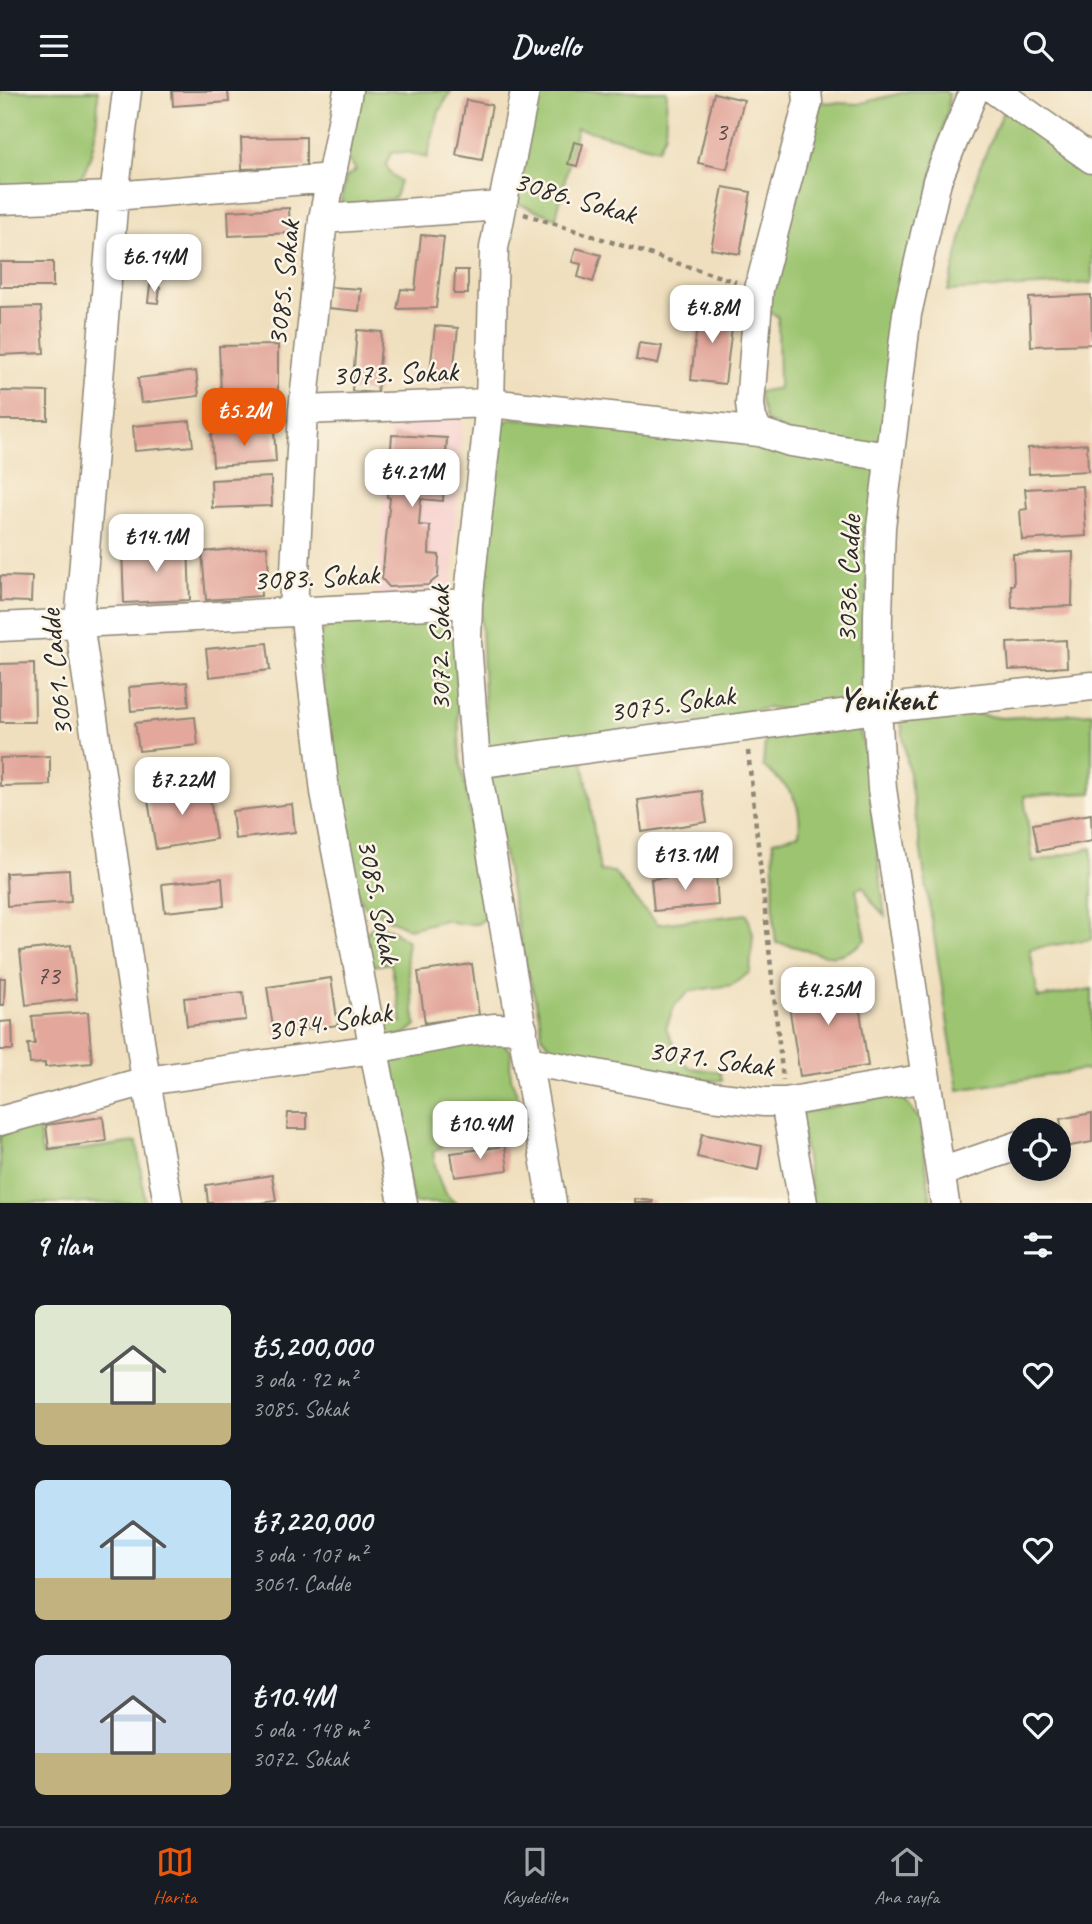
<!DOCTYPE html>
<html lang="tr">
<meta charset="utf-8">
<style>
body{margin:0;font-family:Caveat,sans-serif;background:#20242c;color:#f1f3f6;height:100vh;display:flex;flex-direction:column;font-size:26px;white-space:nowrap}
*{box-sizing:border-box;margin:0}
p{font-size:23px;color:#9ea1a6}
.icon{flex:none;width:38px;height:38px;fill:none;stroke:currentColor;stroke-width:2;stroke-linecap:round;stroke-linejoin:round}
.map{position:relative;height:1112px;overflow:hidden}
.details{display:flex;flex-direction:column;background:#171b24;flex:1}
.details>*{flex:none}
.fabs{position:absolute;left:1008px;top:1027px;display:grid;gap:14px}
.fabs a{display:grid;place-items:center;width:63px;height:63px;border-radius:50%;background:#171b24;box-shadow:0 4px 10px #0003;font-size:35px}
.price{position:absolute;translate:-50% -60px;padding:0 16px;border-radius:14px;background:#fff;color:#222;font-size:23px;line-height:46px;filter:drop-shadow(0 2px 4px #0008)}
.price::after{content:'';position:absolute;left:50%;top:42px;width:21px;height:16px;margin-left:-10px;background:inherit;clip-path:polygon(0 0,100% 0,50% 100%)}
.price.active{background:#ea580c;color:#fff}
ul{padding:0;list-style:none}
li{display:flex;align-items:center;gap:21px;height:175px;padding:0 35px}
li span{display:grid;place-items:center;flex:none;width:196px;height:140px;border-radius:10px;color:#555}
li>.icon{margin-inline-start:auto}
span .icon{width:84px;height:84px;fill:#fffc;stroke-width:1}
li b{font-size:30px}
h2{display:flex;justify-content:space-between;align-items:center;height:84px;padding:0 35px;font-size:30px}
header{display:flex;justify-content:space-between;align-items:center;height:91px;padding:0 35px;background:#171b24;font-size:32px;font-weight:700}
.menu{display:flex;justify-content:space-around;align-items:center;height:98px;border-top:2px solid #363941;background:#171b24;font-size:19px;color:#9ea1a6}
.menu a{display:grid;justify-items:center;gap:4px}
.menu .active{color:#ea580c}
.map>svg:first-child{display:block}
</style>
<header><svg class="icon" aria-label="menu" viewBox="0 0 24 24"><path d="M4 6h16M4 12h16M4 18h16"/></svg>Dwello<svg class="icon" aria-label="search" viewBox="0 0 24 24"><circle cx="10" cy="10" r="6"/><path d="M15 15l6 6"/></svg></header>
<div class="map">
<svg width="1092" height="1112" viewBox="0 0 1092 1112">
<rect width="100%" height="100%" fill="#fcf5e5"/>
<filter id="ink" filterUnits="userSpaceOnUse"><feTurbulence type="fractalNoise" baseFrequency=".0143" numOctaves="2"/><feDisplacementMap in="SourceGraphic" scale="14" xChannelSelector="R" yChannelSelector="G"/><feConvolveMatrix kernelMatrix="1 2 1 2 8 2 1 2 1" color-interpolation-filters="sRGB"/></filter>
<filter id="wash" filterUnits="userSpaceOnUse"><feTurbulence type="fractalNoise" baseFrequency=".00686" numOctaves="4" result="noise"/><feDisplacementMap in="SourceGraphic" scale="28" xChannelSelector="R" yChannelSelector="G"/><feGaussianBlur stdDeviation="1.57" result="paint"/><feColorMatrix in="noise" values="0 0 0 0 0 0 0 0 0 0 0 0 0 0 0 0 0 1.4 0 .05"/><feComposite in="paint" operator="in"/></filter>
<g filter="url(#wash)">
<rect width="100%" height="100%" fill="#efdfbe"/>
<path fill="#f7d0ce" d="M463 323 452 495 439 507 377 504 389 328Z"/>
<path fill="#9dc571" stroke="#64784e" stroke-width="2" d="M0 0H98C98 31 95 70 76 95L0 99Z
M362 0H451L439 21 427 67 406 61 391 62 386 74 391 83 400 90 395 107 348 115 341 110 346 86 356 79 347 66Z
M535 0H667L665 43 658 58 577 37 556 127 514 111Z
M909 0H945L949 4 948 19 938 54 881 346 871 355 791 343 766 330 758 301 779 297 778 226 766 218 820 11 858 13Z
M1004 18 1092 77V192L948 200 979 78Z
M511 327 736 351 871 376 877 383 861 554C864 571 864 587 857 603L849 605 842 611 801 619 767 617 734 623 718 629 659 633 496 659 486 652 480 510 499 336Z
M439 526 455 544 460 667 489 825 477 833H461L445 829 409 838 366 817 353 794 342 735 317 546 335 530Z
M949 619 1002 627 1092 622V702L1024 705 1033 771 1092 757V848L1030 858 1038 907 1092 898V981L1083 979 958 999 900 625Z
M850 634 860 642 864 656 885 825 873 812 863 795 856 799 866 848C831 881 812 855 776 852 771 818 775 785 773 750L799 743C803 707 788 696 763 675L765 651 777 636Z
M582 668C591 705 593 742 600 780L614 781 635 809 658 833 747 823 753 843 750 881 732 894 690 900 675 914 666 937 674 954 677 967 691 977 720 981 722 989 699 990 645 975 568 962 552 957 542 945C541 918 529 893 524 866 511 806 501 745 490 684Z
M378 832 394 840 408 851 406 864 416 934 405 943 388 947 382 934 402 931 391 872 365 876 359 848Z
M500 948 511 961C510 972 509 984 514 995 520 1013 526 1020 526 1040 493 1038 461 1043 433 1061 435 1078 440 1102 456 1112H413L386 974 397 962Z
M888 1005 902 1006 920 1029 931 1112H813L799 1022Z
M38 1027 42 1064 137 1051 145 1112H0V1045Z"/>
<g id="blocks">
<path fill="#e3a79c" d="M172 0H228L229 11 173 15Z
M714 2 744 9 727 78 698 72Z
M466 9 492 14 482 69 456 64Z
M306 46V76L242 78 241 47Z
M574 51 583 53 577 75 568 73Z
M723 96 751 101 740 163 711 158Z
M289 117 290 142 229 145 228 120Z
M421 144 444 146 436 217 397 218 401 198 415 199Z
M576 157 601 164 593 191 578 186 581 173 572 171Z
M0 171H53V196H0Z
M455 179H468V203H454Z
M150 194 160 196 158 212 148 211Z
M330 196 361 198 359 220 328 217Z
M1091 204 1092 253 1031 255 1029 207Z
M41 216 44 262 0 264V217Z
M699 216 734 220 725 293 691 289Z
M435 235 458 237 452 292 429 290Z
M357 239 382 241 377 302 352 300Z
M639 252 662 255 658 273 636 269Z
M278 254V301L221 302 219 255Z
M196 280 199 305 141 312 138 287Z
M0 300 48 301V329H0Z
M190 330 193 355 135 360 133 335Z
M274 339 276 371 213 375 211 343Z
M392 344 447 347 443 410 421 408 419 434 430 435 429 463 439 464 438 486 428 494 389 496 382 488 390 407 387 406Z
M1087 353 1088 380 1029 383 1028 357Z
M271 386 272 415 212 417 211 389Z
M1083 395 1086 445 1022 449 1020 419 1027 418 1025 398Z
M188 454 190 509 124 512 122 458Z
M267 455 269 482H260L261 505 206 509 202 461Z
M1073 461 1072 515 1012 517 1011 494H1014L1013 463Z
M0 485 32 486 31 511 0 510Z
M1066 549 1067 576 1009 579 1007 552Z
M267 552 270 579 209 586 206 558Z
M34 572 35 631H0V573Z
M187 591 189 615 131 620 129 596Z
M195 626 198 654 139 660 135 632Z
M50 665V694L0 695V667Z
M208 694 216 748 156 758 147 703Z
M702 700 707 731 642 741 638 709Z
M292 713 295 741 235 748 232 720Z
M1091 723 1092 750 1038 760 1033 733Z
M69 779 71 811 7 815 6 782Z
M716 782 718 814 654 820 651 788Z
M222 787 224 815 165 821 162 793Z
M71 854 77 908 26 914 20 860Z
M472 873 479 924 425 932 418 881Z
M855 886 868 975 800 985 788 908 794 907 792 896Z
M0 887H5L4 914H0Z
M331 887 338 934 274 943 267 896Z
M243 901 246 929 187 935 184 907Z
M88 921 92 972 45 976V972L30 973 28 953H35L32 925Z
M12 930 13 959H0V931Z
M288 1022H307V1038H287Z
M1092 1022V1051L1065 1056 1060 1028Z
M103 1026 106 1050 49 1058 46 1034Z
M702 1043 762 1055 758 1079 697 1066Z
M505 1055 508 1079 455 1086 451 1062Z
M272 1084 276 1110 261 1112H208L206 1094Z
M635 1108 653 1110V1112H635Z"/>
</g>
</g>
<g filter="url(#ink)">
<use href="#blocks" fill-opacity="0" stroke="#8d8574" stroke-width="2"/>
<g fill="none" stroke-linecap="round" stroke-linejoin="round">
<g stroke="#8d8574" stroke-width="31">
<path id="minor" d="M127 0 114 105 79 532 146 990 168 1112
M525 0 494 157 490 312 468 512 467 551 476 673 552 1112
M807 0 808 11 759 198 750 313 752 328 759 341 790 351 889 366
M996 0 1092 68
M0 109 114 105 331 87
M323 128 500 115
M303 319 490 312 759 341
M304 519 325 701 403 1112
M293 520 303 319 323 128 348 0
M0 536 468 512
M476 673 877 618 1092 595
M529 970 712 1005 764 1011H785L926 987
M785 1011 803 1112
M0 1030 146 990 374 958 469 940 495 937 523 938
M941 1081 1020 1054
M945 1112 882 698 877 618 878 523 881 436 907 223 937 90 974 0"/>
</g>
<path stroke="#8d8574" stroke-width="4.5" stroke-dasharray="5 5" stroke-linecap="butt" d="M524 123 736 191
M748 660 783 989"/>
<use href="#minor" stroke="#fff" stroke-width="28"/>
</g>
</g>
<g text-anchor="middle" dominant-baseline="central" stroke-width="5" stroke-linejoin="round" paint-order="stroke">
<g font-size="26" fill="#594a47">
<text x="721" y="40">3</text>
<text x="48" y="884">73</text>
</g>
<g font-size="30" fill="#2b2b2b" stroke="#fcf5e5">
<text transform="translate(575 106) rotate(16)">3086. Sokak</text>
<text transform="translate(283 192) rotate(-84)">3085. Sokak</text>
<text transform="translate(395 282) rotate(-2)">3073. Sokak</text>
<text transform="translate(316 486) rotate(-3)">3083. Sokak</text>
<text transform="translate(848 488) rotate(-88)">3036. Cadde</text>
<text transform="translate(439 557) rotate(-90)">3072. Sokak</text>
<text transform="translate(56 582) rotate(-96)">3061. Cadde</text>
<text transform="translate(672 612) rotate(-8)">3075. Sokak</text>
<text transform="translate(379 810) rotate(79)">3085. Sokak</text>
<text transform="translate(329 930) rotate(-9)">3074. Sokak</text>
<text transform="translate(711 967) rotate(8)">3071. Sokak</text>
</g>
<g font-size="33" font-weight="bold" fill="#2b2b2b" stroke="#fcf5e5">
<text x="887" y="608">Yenikent</text>
</g>
</g>
</svg>
<div class="fabs">
<a><svg class="icon" aria-label="locate" viewBox="0 0 24 24"><circle cx="12" cy="12" r="6"/><path d="M12 2v4M12 18v4M2 12h4M18 12h4"/></svg></a>
</div>
<b class="price" style="left:154px;top:203px">₺6.14M</b>
<b class="price" style="left:712px;top:254px">₺4.8M</b>
<b class="price active" style="left:244px;top:357px">₺5.2M</b>
<b class="price" style="left:412px;top:418px">₺4.21M</b>
<b class="price" style="left:156px;top:483px">₺14.1M</b>
<b class="price" style="left:182px;top:726px">₺7.22M</b>
<b class="price" style="left:685px;top:801px">₺13.1M</b>
<b class="price" style="left:828px;top:936px">₺4.25M</b>
<b class="price" style="left:480px;top:1070px">₺10.4M</b>
</div>
<section class="details">
<h2>9 ilan<svg class="icon" aria-label="filters" viewBox="0 0 24 24"><path d="M4 7h16M4 17h16"/><circle cx="9" cy="7" r="2"/><circle cx="15" cy="17" r="2"/></svg></h2>
<ul>
<li><span style="background:linear-gradient(#dfe7d0 70%,#c2b280 0)"><svg class="icon" aria-label="home" viewBox="0 0 24 24"><path d="M3 11l9-7 9 7M6 9v11h12V9"/></svg></span><div><b>₺5,200,000</b><p>3 oda · 92 m²</p><p>3085. Sokak</p></div><svg class="icon" aria-label="heart" viewBox="0 0 24 24"><path d="M12 20l-8-8c-3-5 5-10 8-4 3-6 11-1 8 4z"/></svg></li>
<li><span style="background:linear-gradient(#bfe0f5 70%,#c2b280 0)"><svg class="icon" aria-label="home" viewBox="0 0 24 24"><path d="M3 11l9-7 9 7M6 9v11h12V9"/></svg></span><div><b>₺7,220,000</b><p>3 oda · 107 m²</p><p>3061. Cadde</p></div><svg class="icon" aria-label="heart" viewBox="0 0 24 24"><path d="M12 20l-8-8c-3-5 5-10 8-4 3-6 11-1 8 4z"/></svg></li>
<li><span style="background:linear-gradient(#c9d6e8 70%,#c2b280 0)"><svg class="icon" aria-label="home" viewBox="0 0 24 24"><path d="M3 11l9-7 9 7M6 9v11h12V9"/></svg></span><div><b>₺10.4M</b><p>5 oda · 148 m²</p><p>3072. Sokak</p></div><svg class="icon" aria-label="heart" viewBox="0 0 24 24"><path d="M12 20l-8-8c-3-5 5-10 8-4 3-6 11-1 8 4z"/></svg></li>
</ul>
</section>
<nav class="menu">
<a class="active"><svg class="icon" aria-label="map" viewBox="0 0 24 24"><path d="M3 6l6-2 6 2 6-2v14l-6 2-6-2-6 2zM9 4v14M15 6v14"/></svg>Harita</a>
<a><svg class="icon" aria-label="saved" viewBox="0 0 24 24"><path d="M7 4h10v16l-5-4-5 4z"/></svg>Kaydedilen</a>
<a><svg class="icon" aria-label="home" viewBox="0 0 24 24"><path d="M3 11l9-7 9 7M6 9v11h12V9"/></svg>Ana sayfa</a>
</nav>
